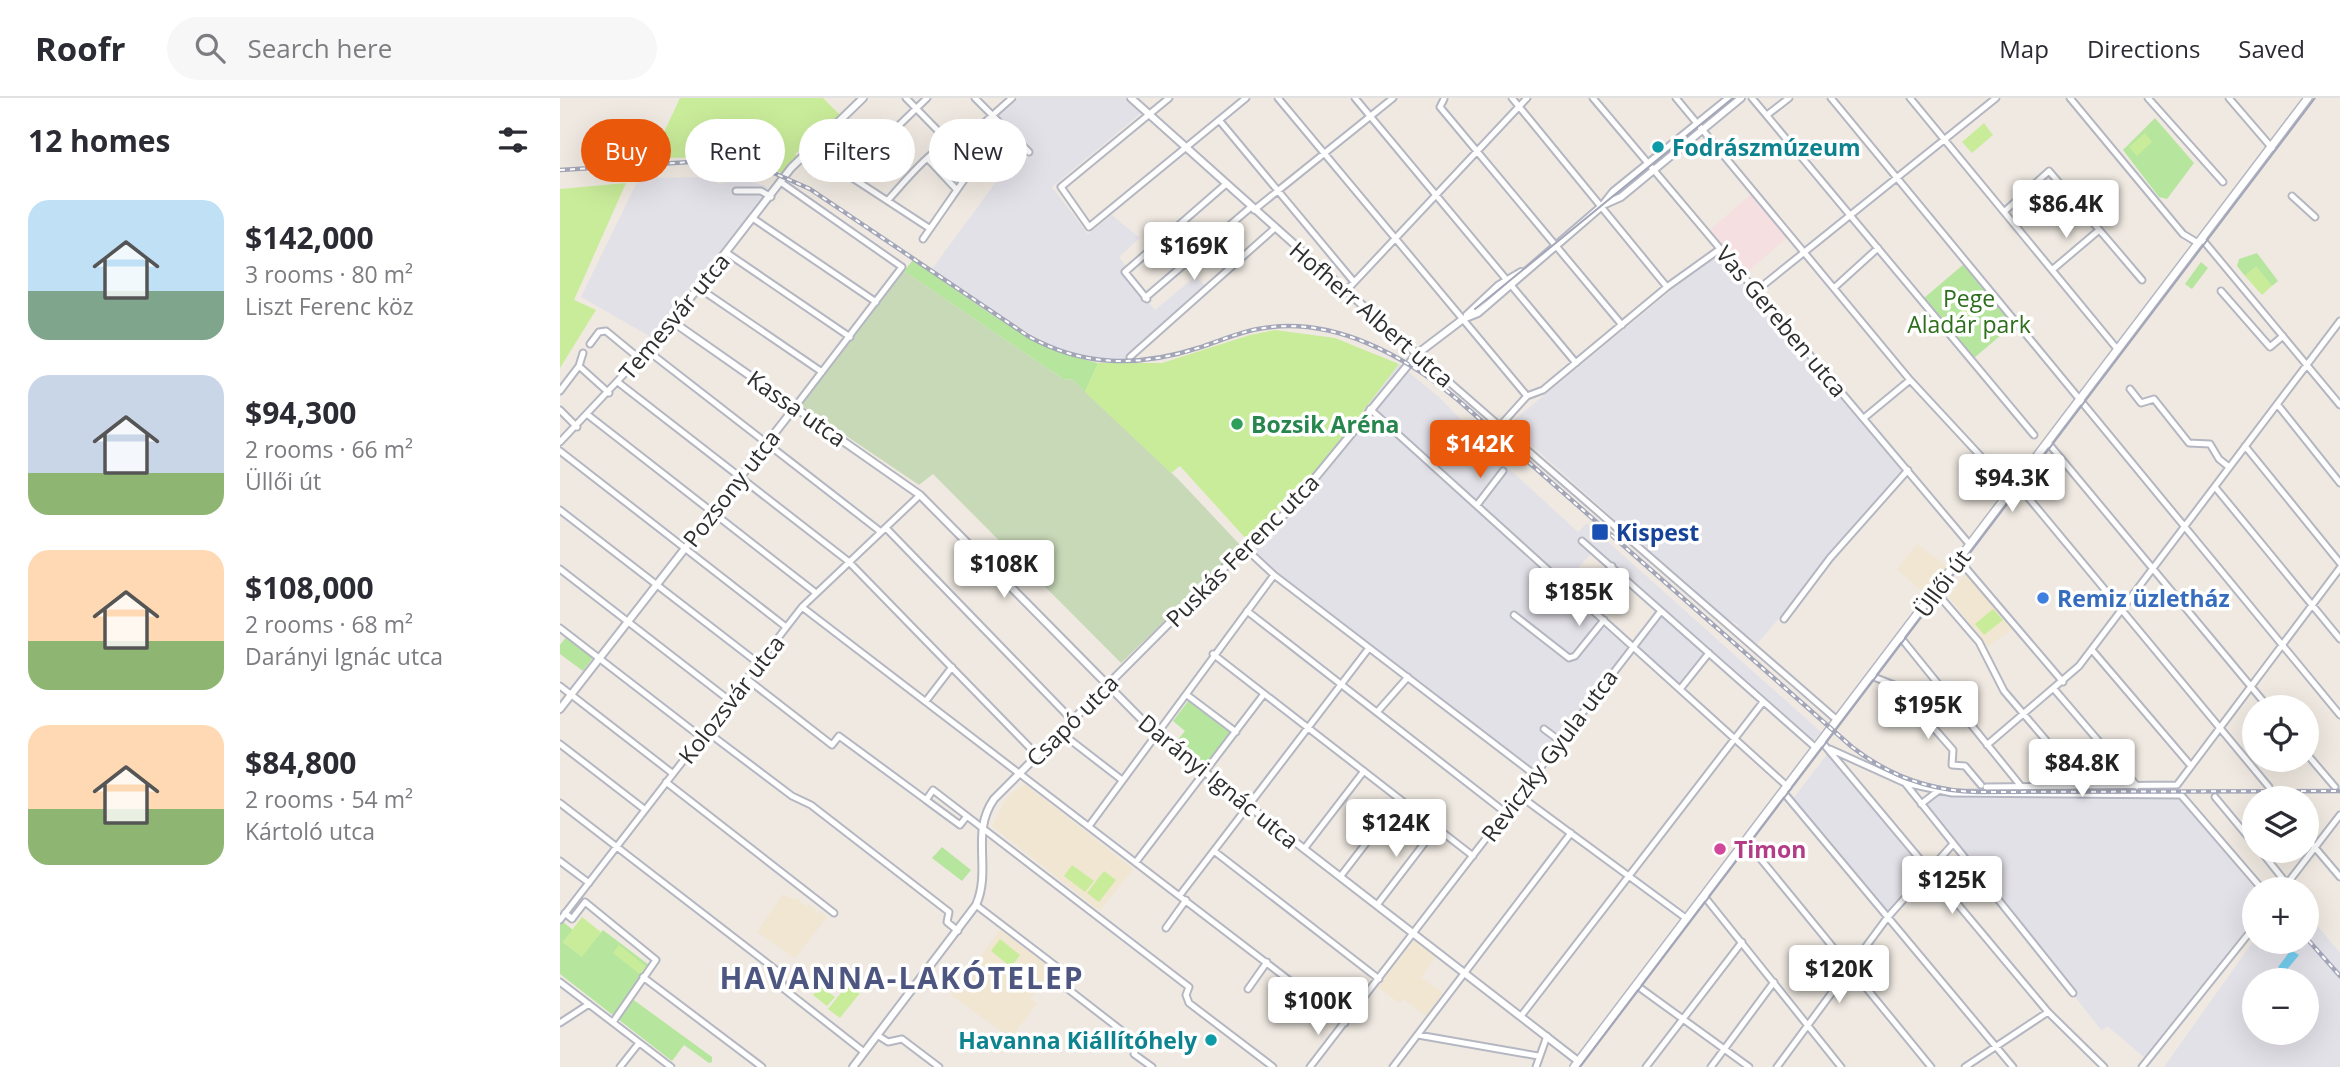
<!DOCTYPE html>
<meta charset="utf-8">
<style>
body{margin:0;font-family:"Open Sans",sans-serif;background:#f7f7f7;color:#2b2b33;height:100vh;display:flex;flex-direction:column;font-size:26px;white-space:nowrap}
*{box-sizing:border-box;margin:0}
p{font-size:23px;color:#7c7c81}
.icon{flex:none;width:38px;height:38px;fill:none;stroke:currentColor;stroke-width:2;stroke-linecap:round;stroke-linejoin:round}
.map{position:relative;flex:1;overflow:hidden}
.side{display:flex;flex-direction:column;background:#fff;width:560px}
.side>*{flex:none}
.banner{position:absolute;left:21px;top:21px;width:665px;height:63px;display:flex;gap:14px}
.buttons{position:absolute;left:1682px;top:597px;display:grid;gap:14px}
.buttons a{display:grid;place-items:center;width:77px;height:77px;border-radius:50%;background:#fff;box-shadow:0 7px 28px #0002;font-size:35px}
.price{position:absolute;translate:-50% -60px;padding:0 16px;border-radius:7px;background:#fff;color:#222;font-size:23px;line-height:46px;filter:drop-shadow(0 2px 4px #0008)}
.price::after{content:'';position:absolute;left:50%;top:42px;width:21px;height:16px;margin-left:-10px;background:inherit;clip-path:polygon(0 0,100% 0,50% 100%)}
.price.active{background:#ea580c;color:#fff}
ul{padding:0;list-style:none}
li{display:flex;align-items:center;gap:21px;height:175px;padding:0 28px}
li span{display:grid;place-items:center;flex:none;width:196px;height:140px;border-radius:21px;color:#555}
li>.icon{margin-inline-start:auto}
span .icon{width:84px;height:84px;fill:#fffc;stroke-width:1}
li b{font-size:30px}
h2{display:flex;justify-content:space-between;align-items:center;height:84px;padding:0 28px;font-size:30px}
.chip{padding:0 24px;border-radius:32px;background:#fff;box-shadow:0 7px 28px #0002;font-size:24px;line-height:63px}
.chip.active{background:#ea580c;color:#fff}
header{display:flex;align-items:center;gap:42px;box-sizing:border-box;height:98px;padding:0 35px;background:#fff;border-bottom:2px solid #e1e1e2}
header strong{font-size:33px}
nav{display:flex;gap:38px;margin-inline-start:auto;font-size:24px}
.search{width:490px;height:63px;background:#f7f7f7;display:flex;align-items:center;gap:18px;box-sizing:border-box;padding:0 24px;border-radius:38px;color:#7c7c81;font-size:26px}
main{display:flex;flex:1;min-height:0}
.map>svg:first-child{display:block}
</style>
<header>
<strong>Roofr</strong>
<div class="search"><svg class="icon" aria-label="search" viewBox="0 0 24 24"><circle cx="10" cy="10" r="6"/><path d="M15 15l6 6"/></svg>Search here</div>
<nav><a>Map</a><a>Directions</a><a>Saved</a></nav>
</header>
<main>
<section class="side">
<h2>12 homes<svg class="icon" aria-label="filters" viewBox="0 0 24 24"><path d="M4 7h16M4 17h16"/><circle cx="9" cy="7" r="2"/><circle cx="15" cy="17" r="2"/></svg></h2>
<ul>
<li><span style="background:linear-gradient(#bfe0f5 65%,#7fa58c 0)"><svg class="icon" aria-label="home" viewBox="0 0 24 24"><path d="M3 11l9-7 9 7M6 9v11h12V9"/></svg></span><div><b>$142,000</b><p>3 rooms · 80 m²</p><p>Liszt Ferenc köz</p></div></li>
<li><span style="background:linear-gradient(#c9d6e8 70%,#8fb573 0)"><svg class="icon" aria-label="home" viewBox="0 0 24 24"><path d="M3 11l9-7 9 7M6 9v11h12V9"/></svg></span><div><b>$94,300</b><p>2 rooms · 66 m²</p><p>Üllői út</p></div></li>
<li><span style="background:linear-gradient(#ffd9b3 65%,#8fb573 0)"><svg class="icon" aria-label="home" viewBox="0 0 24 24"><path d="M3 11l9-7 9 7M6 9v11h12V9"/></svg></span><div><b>$108,000</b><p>2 rooms · 68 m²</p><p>Darányi Ignác utca</p></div></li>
<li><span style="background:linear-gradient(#ffd9b3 60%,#8fb573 0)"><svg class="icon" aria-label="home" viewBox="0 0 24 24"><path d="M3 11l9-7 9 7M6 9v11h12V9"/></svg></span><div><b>$84,800</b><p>2 rooms · 54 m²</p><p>Kártoló utca</p></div></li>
</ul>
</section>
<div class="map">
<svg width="1780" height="969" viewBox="0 0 1780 969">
<rect width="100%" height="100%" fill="#efe9e1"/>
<path fill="#e3e1e8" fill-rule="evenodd" d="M459 0H564L581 15 492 89 528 136 552 117 580 140 559 159 566 168 560 173 595 212 636 178 649 192 570 263 538 261 492 248 456 228 372 171 436 84 474 54 437 18Z
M151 79 159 86 182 81 206 88 209 95 91 239 21 199 79 80Z
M1158 154 1346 373 1196 547 1178 531V526L1167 522 951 329 954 322Z
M839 266 880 300 945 367 1018 434 1027 425 1261 634 1253 644 1150 552 1120 587 1076 548 1101 515 1032 454 1004 487 1070 548 974 673 682 449 749 384Z
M1268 655 1367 772 1327 817 1232 702Z
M1383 692 1615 695 1696 791 1694 821 1586 961 1547 928 1542 933 1515 899 1513 891 1364 707Z
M1747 815 1780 855V969H1604L1694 842 1746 844ZM1694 882H1746V934H1694Z"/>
<path fill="#f0e6d1" d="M1357 446 1387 468 1366 497 1337 471Z
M1406 475 1452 531 1428 549 1389 499Z
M465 686 573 771 540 813 432 728 447 699Z
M223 796 234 802 237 800 246 809 248 806 256 812 257 817 260 813 267 819 235 860 197 834Z
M440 832 493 871 472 899 467 898 477 905 451 940 391 897Z
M854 842 876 858 861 879 883 895 866 918 843 901 839 905 818 889Z"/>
<path fill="#f5dfe0" d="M1194 94 1230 137 1183 178 1146 135Z"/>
<path fill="#b6e59e" d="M1595 20 1634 65 1607 101 1599 99 1563 52Z
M413 42 417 60 396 91 368 61 386 44Z
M1697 155 1718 183 1712 188 1696 169 1685 178 1677 168 1679 161Z
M353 162C413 203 467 248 538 265L525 294 513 282 503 281 344 173Z
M1641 164 1648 170 1632 191 1625 186Z
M1404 166 1454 226 1414 260 1364 200Z
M7 538 34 558 23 573 0 556V547Z
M629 602 673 635 648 668 616 644 625 633 613 623Z
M382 749 411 772 402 783 372 760Z
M3 824 13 832 3 844 21 858 43 832 93 870 71 900 152 959V964L149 965 124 947 112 963 0 876V827Z"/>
<path fill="#c8d9b8" d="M339 173H344L503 281 513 282 618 381 682 449 561 565 373 376 359 387 239 306Z"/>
<path fill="#c9ec9a" d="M120 0H263L281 18 235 56 238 59 224 76C182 58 145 59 101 60L98 47Z
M1424 25 1433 37 1412 55 1402 44Z
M1585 35 1592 44 1577 58 1569 49Z
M66 85 14 202 36 212 0 270V91Z
M1696 168 1712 188 1702 197 1685 178Z
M1415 201 1423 211 1403 227 1395 218Z
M715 232 775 240 839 266 749 384 688 443 620 368 611 375 525 294 538 265H602L690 237Z
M1433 511 1443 522 1424 537 1415 526Z
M512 767 534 783 525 794 504 778Z
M544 773 556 782 539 804 527 795Z
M22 819 41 834 22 859 3 844Z
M440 841 460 857 451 869 431 853Z
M59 847 88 870 82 878 53 855Z
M288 886 300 895 280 920 268 911Z
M260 888 275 899 267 908 253 897Z"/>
<path fill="#75cff0" d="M1731 852 1739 857 1725 874 1718 869Z"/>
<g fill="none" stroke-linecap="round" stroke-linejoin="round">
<g stroke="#b4b7c1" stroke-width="9">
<path id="minor" d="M346 0 388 43
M415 0 469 54
M609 0 501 89 529 129 686 0
M718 0 967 298
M795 0 1016 265
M952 0 1107 189
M1033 0 1410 447
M1116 0 1350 282 1452 392
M1192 0 1474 337
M1271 0 1780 617
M1350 0 1558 252
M1510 0 1623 136 1638 145
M1588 0 1663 84
M1669 0 1712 50
M884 1 880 9 1062 227
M1207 17 1229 0
M659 22 794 184
M407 40 452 0
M253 48 268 64 369 130
M368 61 396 91
M288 77 367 0
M222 85 342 169 235 309
M176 93H201L211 99
M1732 98 1755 119
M328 102C346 83 388 26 415 44L418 53 415 66 363 141
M694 112 833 0
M1445 113 1489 73 1582 182
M194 121 316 204
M1642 141 1780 307
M167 155 290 239
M1492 172 1538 133
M139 190 262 274
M1274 190 1318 150
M786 193 967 0
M1196 193 1436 0
M1661 193 1710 249 1723 238
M585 200 691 109
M587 201 565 174 666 86
M30 246 39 234 46 233 80 261
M88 253 321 434
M857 256 1277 622
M570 259 715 130
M19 268 23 255
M59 285 288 463 477 657
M1570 291 1581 305 1594 301 1629 345 1650 346 1659 361 1669 369
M0 293 19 268 49 295
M967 298 983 292 1107 189 1160 151
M1717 306 1780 385
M810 311 1228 689
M0 312 17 329
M28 317 256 495
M1304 320 1350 282
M940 328 967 298
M0 344 115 222
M1489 346 1708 609
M1685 348 1780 465
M0 353 226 529
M1457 386 1709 689
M1655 389 1780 541
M917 407 943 373
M0 412 198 565
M326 430 512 622
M1022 443 1256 650
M685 450 714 477 975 677
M1399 462 1503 584
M0 471 169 602
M1375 493 1419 544 1444 593 1524 687
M1024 504 1052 468
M242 509 785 925
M687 513 946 715
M954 517 1009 560 1015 558 1044 522
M1224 521 1270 460 1348 372
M0 530 141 639
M1341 540 1460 687
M1532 552 1631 668
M653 556 913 758
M1311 578 1337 588 1393 652 1392 667 1405 668 1421 687
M187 581 272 647 279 638 366 702 373 692 629 889 626 897 629 905 713 969
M0 588 112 675
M1121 590 1149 555
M1494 591 1577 688
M627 597 676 634
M366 603 392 569
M818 613 848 579
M984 631 1000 643
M146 633 232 698 251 707 389 814 387 824 398 833
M500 634 562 682
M1261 643 1488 914 1544 969
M0 646 84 711
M1427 647 1519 568 1780 223
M1270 651 1345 685 1392 695 1621 697 1702 791
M1746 655 1775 689
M106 684 274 815
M1345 685 1513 895
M1426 689 1617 687 1780 470
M1224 695 1453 969
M1712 697 1714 700
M960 698 1127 821
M1655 699 1694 746
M366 702 400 727 407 718
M0 705 220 875 224 891 304 954
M1361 706 1378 693
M529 728 714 477
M1746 739 1780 779
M1186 743 1371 969
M744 751 804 673
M1700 752 1727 786
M654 753 819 881
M0 763 29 785
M576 764 704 596
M780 779 840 701
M1723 791 1780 717
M620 797 809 550
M1144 798 1281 969
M416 807 505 875 499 884 575 943 577 948 574 956 592 969
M817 807 876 730
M5 815 12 821 25 804 96 862 53 924
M0 822 242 509 360 397
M606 830 626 802
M83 879 202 969
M0 884 111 969
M1076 887 1189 969
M688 891 707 864
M961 918 1203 604
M0 925 29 906
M317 937 328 944 342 941 379 969
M858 937 978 958
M60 969 79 945
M750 969 1101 513
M833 969 1011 735
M976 969 987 938
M1086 969 1182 844
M1151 969 1214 884
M1217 969 1327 820 1392 747
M1405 969 1488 914
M1582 969 1694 829"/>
</g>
<g stroke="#b4b7c1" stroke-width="10">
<path id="tertiary" d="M303 0 231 70 117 217 116 226 360 397 597 637 1018 963
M571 0 857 256
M1043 107 1061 99 1181 0
M907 217 939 187 961 174
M0 611 235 309
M293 969 416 807C432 771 410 735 434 701L675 459 727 414 857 256 903 221 918 215 1042 108 1053 94 1169 0"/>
</g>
<g stroke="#b4b7c1" stroke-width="10">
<path id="secondary" d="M1014 969 1748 0"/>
</g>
<use href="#minor" stroke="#fff" stroke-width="5"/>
<use href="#tertiary" stroke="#fff" stroke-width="6"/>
<use href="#secondary" stroke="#fff" stroke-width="7"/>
<path stroke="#a3a6b8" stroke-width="2" d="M915 211 1173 0
M1020 969 1755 0"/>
<g stroke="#a3a6b8" stroke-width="4.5">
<path id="rail" d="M0 72 147 63 207 72 250 91 468 238C523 269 579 269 638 250 660 243 681 233 704 230 775 219 845 258 898 302L1292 649C1329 678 1371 693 1418 694L1780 693
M1749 843 1780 878"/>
</g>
<use href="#rail" stroke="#fff" stroke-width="2" stroke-dasharray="5" stroke-linecap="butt"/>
</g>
<g fill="#0f9aa8" stroke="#fff" stroke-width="2.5">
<circle cx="1098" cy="49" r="7"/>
<circle cx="651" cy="942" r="7"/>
</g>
<circle fill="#2e9e5b" stroke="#fff" stroke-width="2.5" cx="677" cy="326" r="7"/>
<rect fill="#1a4fb4" stroke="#fff" stroke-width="2.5" x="1031" y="425" width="18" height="18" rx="3.5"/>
<circle fill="#3f7fe0" stroke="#fff" stroke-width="2.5" cx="1483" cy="500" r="7"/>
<circle fill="#d1479c" stroke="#fff" stroke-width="2.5" cx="1160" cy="751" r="7"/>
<g text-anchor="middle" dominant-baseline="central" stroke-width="7" stroke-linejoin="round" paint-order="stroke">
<g font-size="23" font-weight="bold" fill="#0d838f" stroke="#fff" text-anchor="start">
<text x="1112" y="49">Fodrászmúzeum</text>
<text x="637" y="942" text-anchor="end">Havanna Kiállítóhely</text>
</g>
<g font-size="23" fill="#2c6e1b" stroke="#fff">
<text x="1409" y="200">Pege<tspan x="1409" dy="26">Aladár park</tspan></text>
</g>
<g font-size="23" fill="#2e2e2e" stroke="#fff">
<text transform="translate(812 216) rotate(41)">Hofherr Albert utca</text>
<text transform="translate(114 218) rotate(-50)">Temesvár utca</text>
<text transform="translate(1222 223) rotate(50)">Vas Gereben utca</text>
<text transform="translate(237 310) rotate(35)">Kassa utca</text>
<text transform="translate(171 390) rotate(-52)">Pozsony utca</text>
<text transform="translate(682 452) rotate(-45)">Puskás Ferenc utca</text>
<text transform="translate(1382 485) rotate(-54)">Üllői út</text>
<text transform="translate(171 601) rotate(-52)">Kolozsvár utca</text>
<text transform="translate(512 622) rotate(-45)">Csapó utca</text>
<text transform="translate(989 657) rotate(-53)">Reviczky Gyula utca</text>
<text transform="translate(659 683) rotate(39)">Darányi Ignác utca</text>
</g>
<g font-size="23" font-weight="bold" fill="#27864d" stroke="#fff" text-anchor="start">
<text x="691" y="326">Bozsik Aréna</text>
</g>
<g font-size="23" font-weight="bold" fill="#164399" stroke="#fff" text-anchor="start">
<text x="1056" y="434">Kispest</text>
</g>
<g font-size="23" font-weight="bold" fill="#366cbe" stroke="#fff" text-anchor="start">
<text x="1497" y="500">Remiz üzletház</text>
</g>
<g font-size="23" font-weight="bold" fill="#b23c85" stroke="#fff" text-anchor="start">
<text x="1174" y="751">Timon</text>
</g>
<g font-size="30" font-weight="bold" letter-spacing="2" fill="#4d5680" stroke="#fff">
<text x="342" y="879">HAVANNA-LAKÓTELEP</text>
</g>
</g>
</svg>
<div class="buttons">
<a><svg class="icon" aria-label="locate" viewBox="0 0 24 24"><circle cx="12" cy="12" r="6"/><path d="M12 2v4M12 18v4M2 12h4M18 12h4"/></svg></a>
<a><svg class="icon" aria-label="layers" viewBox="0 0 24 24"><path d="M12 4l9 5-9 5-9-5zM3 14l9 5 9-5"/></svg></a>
<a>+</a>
<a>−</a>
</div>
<b class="price" style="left:1506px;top:142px">$86.4K</b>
<b class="price" style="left:634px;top:184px">$169K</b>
<b class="price active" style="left:920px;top:382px">$142K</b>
<b class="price" style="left:1452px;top:416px">$94.3K</b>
<b class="price" style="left:444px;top:502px">$108K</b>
<b class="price" style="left:1019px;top:530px">$185K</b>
<b class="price" style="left:1368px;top:643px">$195K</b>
<b class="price" style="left:1522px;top:701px">$84.8K</b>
<b class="price" style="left:836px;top:761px">$124K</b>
<b class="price" style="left:1392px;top:818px">$125K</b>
<b class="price" style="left:1279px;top:907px">$120K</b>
<b class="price" style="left:758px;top:939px">$100K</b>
<div class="banner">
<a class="chip active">Buy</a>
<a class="chip">Rent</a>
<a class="chip">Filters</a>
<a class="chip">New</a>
</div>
</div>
</main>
